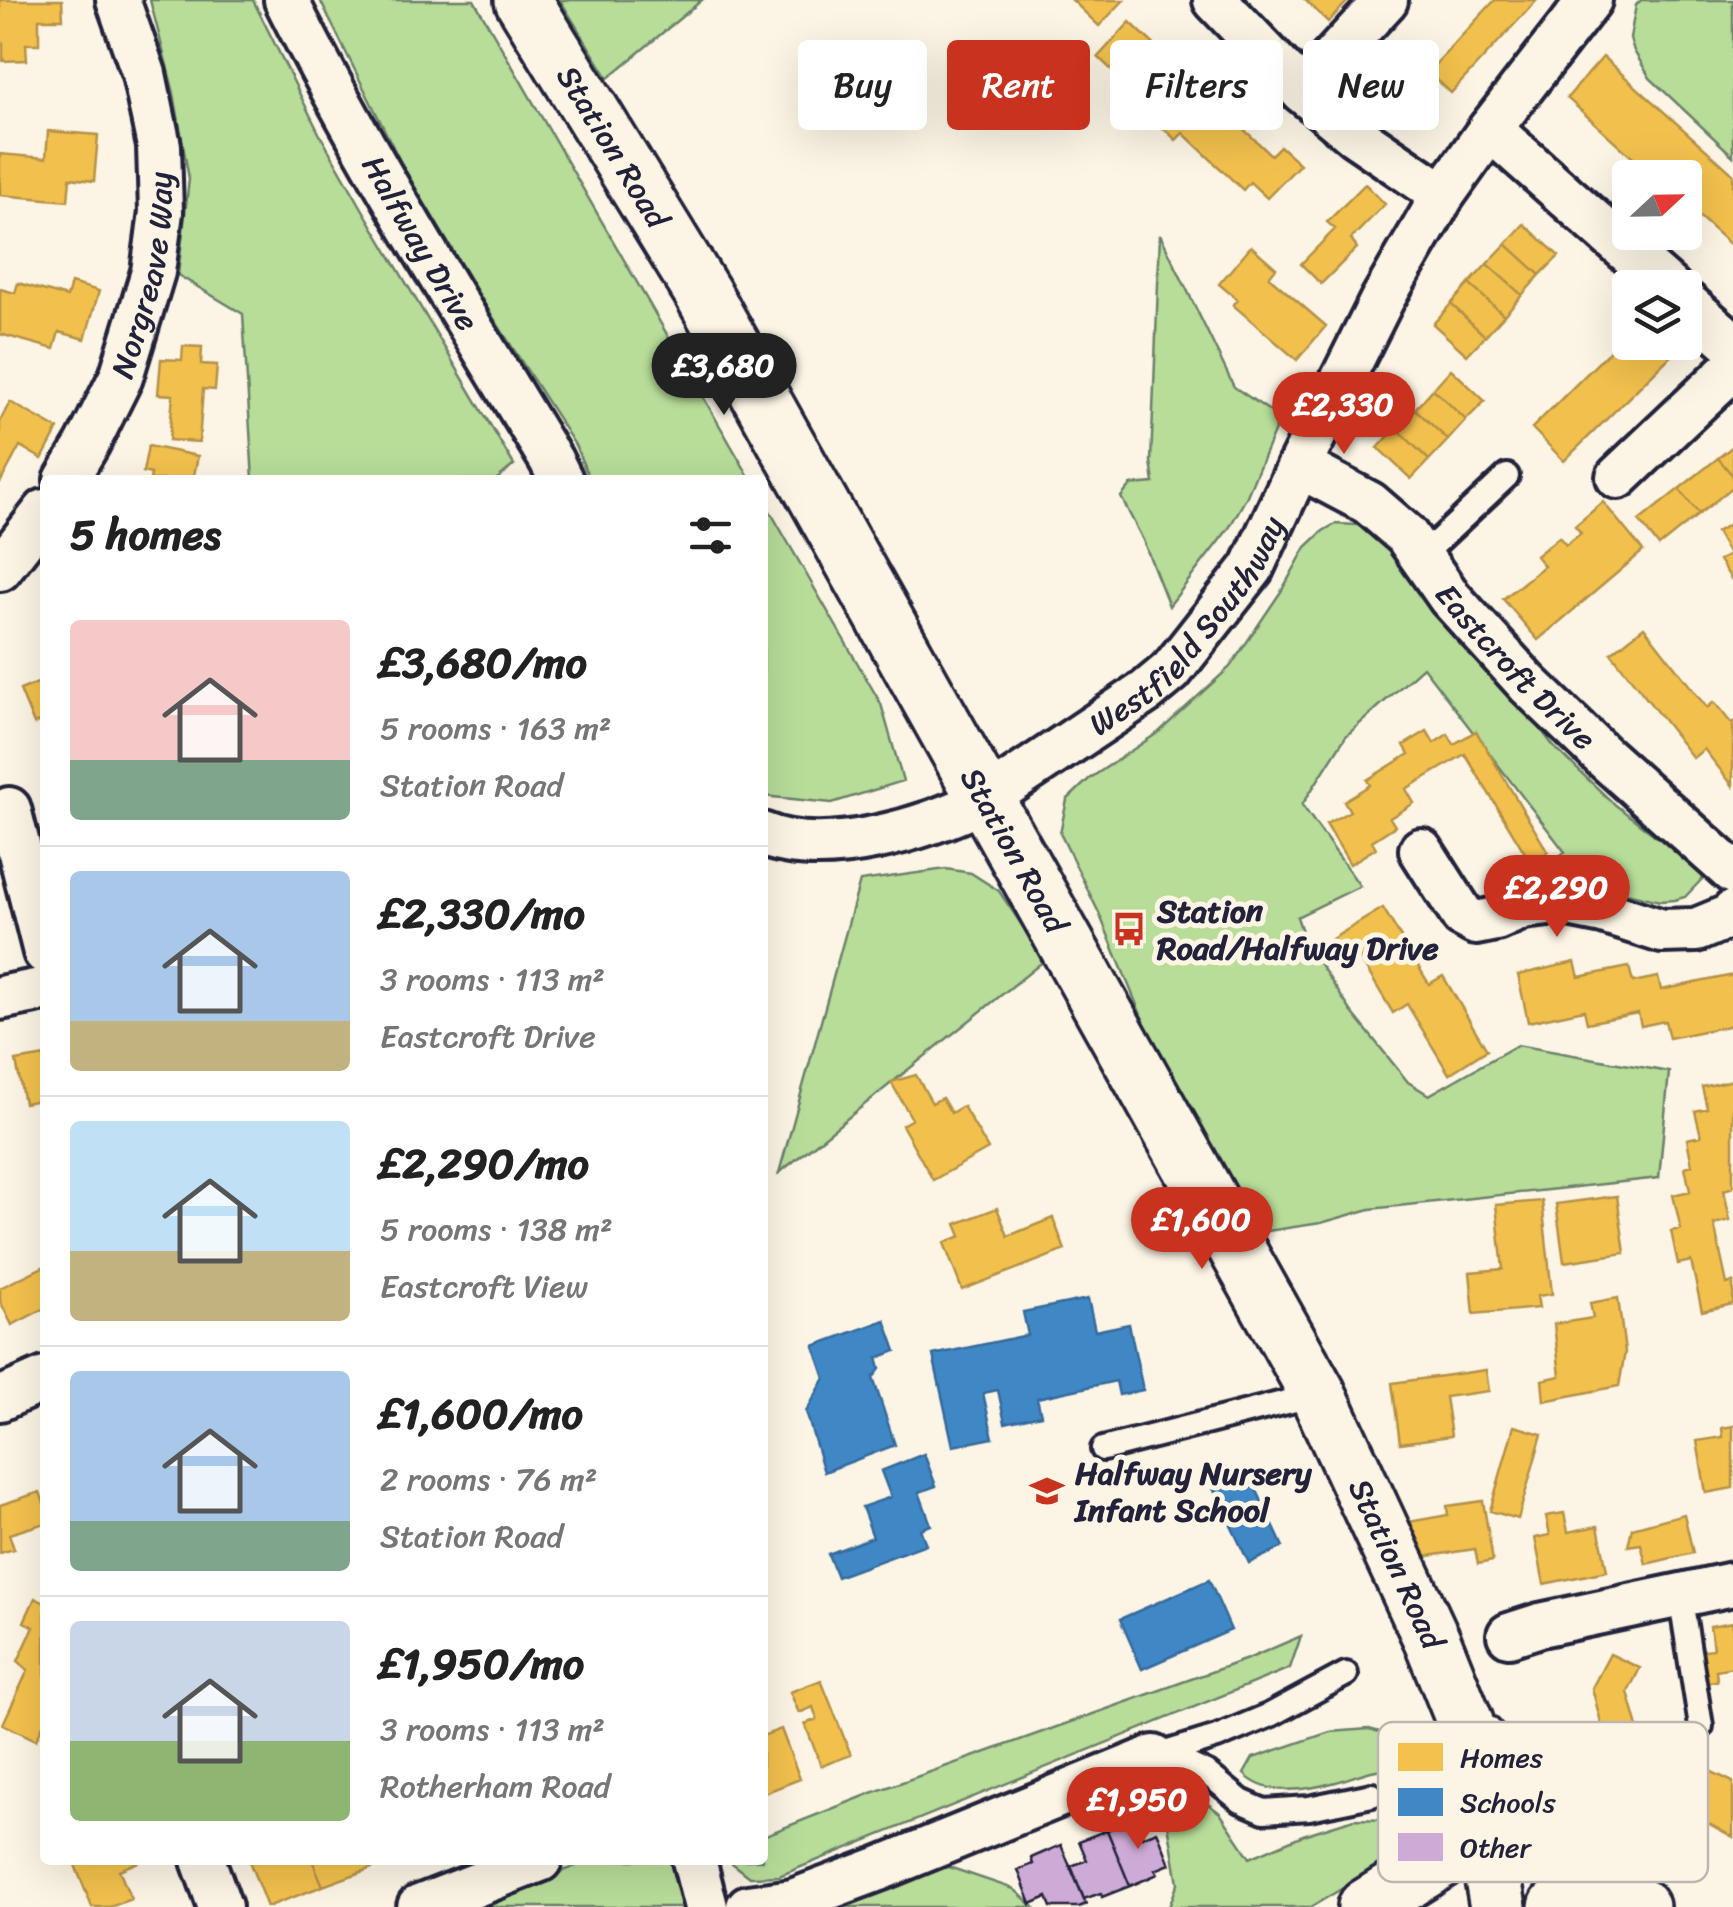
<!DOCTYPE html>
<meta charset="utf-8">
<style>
body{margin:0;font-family:Sriracha,sans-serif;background:#f2f2f2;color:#222;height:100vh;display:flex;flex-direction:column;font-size:38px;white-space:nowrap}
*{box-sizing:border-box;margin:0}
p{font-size:32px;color:#767676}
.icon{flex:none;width:55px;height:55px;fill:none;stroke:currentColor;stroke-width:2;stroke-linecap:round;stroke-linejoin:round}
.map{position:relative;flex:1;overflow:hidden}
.panel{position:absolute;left:40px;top:475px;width:728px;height:1390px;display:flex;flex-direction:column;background:#fff;border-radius:10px;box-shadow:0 10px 40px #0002}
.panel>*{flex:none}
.top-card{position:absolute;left:798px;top:40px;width:785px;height:90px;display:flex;gap:20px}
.needle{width:65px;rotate:68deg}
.fabs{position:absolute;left:1612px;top:160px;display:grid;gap:20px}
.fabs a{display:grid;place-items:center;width:90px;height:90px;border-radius:10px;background:#fff;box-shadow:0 10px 40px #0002;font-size:50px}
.price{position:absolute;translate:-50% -85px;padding:0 22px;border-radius:35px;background:#c8321e;color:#fff;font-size:32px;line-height:65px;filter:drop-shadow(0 2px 5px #0008)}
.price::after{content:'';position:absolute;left:50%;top:60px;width:30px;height:22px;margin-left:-15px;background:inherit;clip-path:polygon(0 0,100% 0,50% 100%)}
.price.on{background:#222;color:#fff}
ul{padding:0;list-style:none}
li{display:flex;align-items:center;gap:30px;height:250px;padding:0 30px}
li+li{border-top:2px solid #e0e0e0}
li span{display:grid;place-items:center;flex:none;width:280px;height:200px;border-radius:10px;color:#555}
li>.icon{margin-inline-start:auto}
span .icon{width:120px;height:120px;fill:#fffc;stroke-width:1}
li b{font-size:42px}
h2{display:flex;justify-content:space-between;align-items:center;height:120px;padding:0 30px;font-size:42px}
.pill{padding:0 35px;border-radius:10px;background:#fff;box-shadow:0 10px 40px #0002;font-size:35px;line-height:90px}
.pill.on{background:#c8321e;color:#fff}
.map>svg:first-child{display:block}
</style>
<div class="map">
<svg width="1733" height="1907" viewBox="0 0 1733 1907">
<rect width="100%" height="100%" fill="#fcf5e5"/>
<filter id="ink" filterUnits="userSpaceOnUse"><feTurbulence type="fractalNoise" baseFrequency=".01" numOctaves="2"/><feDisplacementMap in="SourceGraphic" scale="20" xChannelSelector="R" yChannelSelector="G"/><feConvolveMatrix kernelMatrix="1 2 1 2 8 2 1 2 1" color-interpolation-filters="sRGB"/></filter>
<g filter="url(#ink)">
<path fill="#b7dd99" stroke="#6c806a" stroke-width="2.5" d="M150 0H253L319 133 363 210 514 465 496 480H253L243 314 178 275 189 179 174 93Z
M320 0H474L751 480H590L575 445 484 303 403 167Z
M560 0H702L608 78Z
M1641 0H1733V156L1650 78 1634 51 1630 38 1636 5Z
M1160 234 1234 387 1280 418 1246 498 1229 528 1169 606 1143 540 1121 497 1131 485 1154 483 1151 462Z
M763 499 881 704 903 781 832 803 763 796Z
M1335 524 1358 525 1387 540 1465 629 1554 747 1613 803 1706 875 1685 897 1674 900 1660 901 1605 888 1576 885 1515 887 1565 852 1423 667 1346 736 1302 805 1360 886 1297 917 1306 943 1351 1011 1408 1082 1429 1095 1517 1045 1669 1072 1659 1178 1370 1209 1321 1223 1248 1234 1174 1095 1099 913 1060 833 1067 800 1089 779 1159 732 1230 667 1282 590 1306 547 1323 531Z
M946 869 971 873 999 891 1045 960 779 1173 860 881Z
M1301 1636 1290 1668 779 1876 750 1877 728 1860H762L763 1836 877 1791 1250 1658Z
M1369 1729 1394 1736 1409 1761 1416 1789 1417 1815 1408 1837 1385 1863 1311 1907H1169L1178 1883 1168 1824 1155 1789 1165 1783 1197 1796 1220 1813 1250 1858 1303 1835 1354 1819 1384 1820 1394 1801 1391 1769C1371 1768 1355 1777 1336 1782 1308 1790 1266 1797 1244 1774L1253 1758 1330 1732Z
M591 1860H673L681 1868 691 1907H470Z
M937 1863 1014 1889 1034 1907H824Z"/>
<path fill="#f2c14e" stroke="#b49148" stroke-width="2.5" d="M0 0H62L63 19H39V44H26L27 60 3 61V43H0Z
M1072 0H1124L1099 26Z
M1305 0H1349L1328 22Z
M1495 0H1537L1451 93 1436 79 1404 114 1384 96 1418 59 1430 70Z
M1130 22 1271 155 1280 146 1300 164 1267 198 1250 182 1243 190 1183 133 1176 140 1155 120 1149 126 1127 104 1137 94 1098 57Z
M1603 57 1733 174V247L1685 204V178H1655L1567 98Z
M48 131 98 135 94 181 70 178 68 201 0 195V154L46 158Z
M1365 184 1385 204 1351 239 1357 248 1321 284 1301 264 1335 229 1327 222Z
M1524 224 1559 256 1540 275 1506 244Z
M1506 244 1540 275 1522 295 1487 264Z
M1251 246 1276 268 1269 277 1326 326 1297 360 1233 305 1238 300 1219 284Z
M1487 264 1522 295 1504 315 1469 284Z
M18 283 67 297 71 283 99 291 85 339 59 332 54 349 0 334V289L15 293Z
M1469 284 1504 315 1485 336 1451 304Z
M1451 304 1485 336 1467 355 1433 324Z
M1630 331V342H1680L1682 345 1564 461 1532 428Z
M183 346 202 347 201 364 217 365 215 390 203 389 199 442 169 440 173 395 158 394 161 359 182 360Z
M1451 369 1485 401 1466 420 1433 389Z
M1433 389 1466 420 1448 440 1415 409Z
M10 402 58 429 42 459 20 446 0 483V421Z
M1415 409 1448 440 1429 460 1396 428Z
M1396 428 1429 460 1411 479 1378 448Z
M148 446 198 456 193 480H150L151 474 143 472Z
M1733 446V476L1718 458Z
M1718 458 1733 476V487L1699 514 1679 489Z
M1679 489 1699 514 1659 546 1639 521Z
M1603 502 1643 551 1538 640 1503 599 1544 566 1536 556 1559 537 1566 545 1581 533 1575 526Z
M1733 522V578L1731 579 1719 560 1729 555 1716 532Z
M1644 627 1707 708 1714 702 1731 723 1733 722V786L1704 749 1693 758 1611 653Z
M45 680V725L43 720 34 724 20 690Z
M1427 731 1434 743 1448 734 1454 744 1476 731 1548 852 1531 863 1465 754 1406 789 1414 803 1390 818 1395 826 1372 841 1376 848 1350 864 1326 824 1350 811 1344 801 1370 785 1367 780 1409 754 1404 745Z
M1383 908 1429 984 1443 976 1487 1050 1449 1074 1407 1004 1393 1013 1354 948 1342 955 1332 939Z
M1575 962 1579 977 1629 967 1633 982 1658 977 1661 990 1733 975V1025L1669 1038 1665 1021 1641 1026 1638 1013 1587 1023 1584 1010 1528 1022 1518 975Z
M45 1056V1099L24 1103 16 1061Z
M916 1075 932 1103 942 1098 951 1113 963 1106 988 1149 933 1180 902 1125 912 1119 891 1082Z
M1733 1080V1187L1724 1190 1730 1220 1714 1224 1727 1284 1733 1282V1304L1702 1311 1691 1261 1678 1264 1671 1231 1681 1229 1673 1195 1690 1191 1685 1167 1692 1165 1687 1139 1701 1136 1695 1111 1707 1108 1702 1087Z
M1617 1196 1625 1253 1564 1262 1556 1204Z
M1542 1201 1552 1294 1537 1296 1539 1308 1474 1314 1470 1272 1503 1269 1496 1205Z
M997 1208 1008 1236 1053 1218 1065 1250 962 1290 944 1243 961 1236 956 1224Z
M45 1266V1308L12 1325 0 1301V1288Z
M1618 1298 1625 1352 1619 1386 1544 1401 1542 1380 1560 1376 1554 1324 1593 1318 1590 1303Z
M1486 1370 1489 1391 1445 1397 1451 1436 1400 1443 1392 1383Z
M1514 1426 1542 1434 1518 1519 1490 1511Z
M1733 1426V1488L1706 1493 1697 1441 1723 1437 1722 1428Z
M40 1492 45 1506V1523L9 1534 14 1549 0 1553V1505Z
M1483 1501 1493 1561 1478 1564 1475 1549 1408 1559 1403 1523 1448 1515 1447 1506Z
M1564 1513 1568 1532 1598 1526 1607 1571 1544 1584 1535 1538 1550 1535 1546 1516Z
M1684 1514 1693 1553 1646 1564 1641 1544 1628 1546 1632 1528Z
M35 1598 45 1603V1721L36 1740 3 1724 28 1670 18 1661 34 1627 24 1622Z
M1733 1622V1667L1716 1670 1717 1681 1702 1683 1697 1651 1713 1649 1710 1626Z
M1610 1654 1640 1668 1628 1692 1641 1738 1733 1782V1837L1647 1790 1652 1778 1609 1753 1592 1688Z
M821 1680 851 1755 821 1766 805 1724 817 1719 813 1707 799 1713 790 1692Z
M781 1729 800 1779 762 1794V1736Z
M73 1860H137L138 1862 119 1870 131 1899 110 1907H92Z
M312 1860 323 1886 267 1907 249 1861Z
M312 1860H369L372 1868 323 1886Z"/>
<path fill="#3f88c5" stroke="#36699c" stroke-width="2.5" d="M1088 1299 1095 1331 1129 1324 1143 1390 1119 1395 1116 1381 1037 1398 1041 1415 1005 1423 998 1390 983 1393 993 1438 953 1446 933 1355 1028 1335 1023 1312Z
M885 1320 896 1351 877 1358 880 1369 873 1378 895 1445 824 1472 806 1412 825 1378 814 1346Z
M924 1454 936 1486 919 1492 931 1525 920 1529 926 1544 837 1577 828 1554 873 1537 862 1507 891 1497 881 1471Z
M1247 1469 1283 1547 1249 1563 1212 1486Z
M1209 1580 1231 1630 1142 1669 1120 1619Z"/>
<path fill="#cdabd6" stroke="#22223b" stroke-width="2.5" d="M1135 1818 1142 1837 1157 1831 1170 1864 1155 1870 1158 1874 1130 1886 1107 1830Z
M1107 1830 1130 1886 1102 1897 1101 1893 1084 1899 1071 1866 1087 1860 1079 1841Z
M1061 1845 1086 1904 1079 1907H1051L1047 1897 1031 1904 1018 1870 1033 1864 1031 1858Z"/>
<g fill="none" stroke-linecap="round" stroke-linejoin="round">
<g stroke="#22223b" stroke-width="30">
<path id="lane" d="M1421 557 1507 476
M1103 1449 1318 1394
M1680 1594 1701 1726
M1162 1754 1217 1737 1270 1715 1346 1674
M1154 1757 1179 1760 1208 1774 1241 1801 1264 1811 1309 1808 1372 1795"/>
</g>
<g stroke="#22223b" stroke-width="50">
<g id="street">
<path id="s1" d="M286 0C365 158 460 309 551 460L561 480"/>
<path d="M1215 0 1302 91 1355 135 1443 195"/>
<path d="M1302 91 1386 0"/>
<path d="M1490 129 1669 288"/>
<path d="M1685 302 1733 344"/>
<path id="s2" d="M1299 466 1369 503 1406 535 1450 598 1528 684 1603 756 1733 872"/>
<path d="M1618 477 1733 368"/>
<path id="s3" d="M66 480 88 443 121 377 153 272 161 212 159 146 144 74 118 0"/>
<path d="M0 569 45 511"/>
<path d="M9 809 45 952"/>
<path id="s4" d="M762 834C825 861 928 828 986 799L1147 691 1171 671 1252 568 1299 466 1382 300 1443 195 1490 129 1590 0"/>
<path d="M1421 850 1463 916 1476 923 1496 919 1523 907 1558 903 1603 912 1662 931 1696 930 1730 916 1733 912"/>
<path d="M0 998 45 989"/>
<path d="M0 1399 45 1379"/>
<path d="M1509 1635 1540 1625 1733 1584"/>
<path d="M203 1860 220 1907"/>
<path d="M694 1860 706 1907"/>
<path d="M419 1907 540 1860"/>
<path d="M748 1907 793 1901 881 1868 1154 1757"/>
</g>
</g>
<g stroke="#22223b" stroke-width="62">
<g id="secondary">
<path id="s5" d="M523 0 702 292 1318 1394 1432 1640 1465 1722 1498 1907"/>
<path d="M1478 1741 1525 1812 1557 1846 1592 1899"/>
<path d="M1366 1907 1457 1850 1485 1830"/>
<path d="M1557 1907 1592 1899 1636 1904 1641 1907"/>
</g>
</g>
<use href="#lane" stroke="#fcf5e5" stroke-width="22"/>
<use href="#street" stroke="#fcf5e5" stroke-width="42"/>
<use href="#secondary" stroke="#fcf5e5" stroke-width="55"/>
</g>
</g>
<defs>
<g id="bus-bare" transform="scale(2.7)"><path d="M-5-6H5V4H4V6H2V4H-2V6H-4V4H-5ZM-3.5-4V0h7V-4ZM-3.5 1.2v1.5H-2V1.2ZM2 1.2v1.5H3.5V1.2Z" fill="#c8321e" stroke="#fcf5e5" stroke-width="2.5" paint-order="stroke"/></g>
<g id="school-bare" transform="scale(2.7)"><path d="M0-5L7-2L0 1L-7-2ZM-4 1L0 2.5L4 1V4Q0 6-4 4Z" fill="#c8321e" stroke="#fcf5e5" stroke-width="2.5" paint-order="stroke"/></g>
</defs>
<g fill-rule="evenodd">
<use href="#bus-bare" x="1129" y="929"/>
<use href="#school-bare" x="1047" y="1491"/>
</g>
<g text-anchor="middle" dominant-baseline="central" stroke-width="10" stroke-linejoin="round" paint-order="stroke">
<g font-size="32" fill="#22223b" stroke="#fcf5e5">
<text stroke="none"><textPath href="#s5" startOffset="172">Station Road</textPath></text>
<text stroke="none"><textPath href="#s1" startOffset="278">Halfway Drive</textPath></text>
<text stroke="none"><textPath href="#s3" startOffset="222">Norgreave Way</textPath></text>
<text stroke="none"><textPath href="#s4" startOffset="502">Westfield Southway</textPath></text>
<text stroke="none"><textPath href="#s2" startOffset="300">Eastcroft Drive</textPath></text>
<text stroke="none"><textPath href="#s5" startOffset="982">Station Road</textPath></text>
<text stroke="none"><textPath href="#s5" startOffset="1792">Station Road</textPath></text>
</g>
<g font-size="32" font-weight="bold" fill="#22223b" stroke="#fcf5e5" text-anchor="start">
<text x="1157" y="911">Station<tspan x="1157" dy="37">Road/Halfway Drive</tspan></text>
<text x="1075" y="1473">Halfway Nursery<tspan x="1075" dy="37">Infant School</tspan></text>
</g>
</g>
<rect x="1378" y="1722" width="330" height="160" rx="15" fill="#fcf5e5" stroke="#bbb6b2" stroke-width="2.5"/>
<rect x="1398" y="1743" width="45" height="28" fill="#f2c14e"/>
<rect x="1398" y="1788" width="45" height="28" fill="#3f88c5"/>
<rect x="1398" y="1833" width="45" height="28" fill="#cdabd6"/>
<g font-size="28" fill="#22223b">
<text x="1460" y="1767">Homes</text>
<text x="1460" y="1812">Schools</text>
<text x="1460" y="1857">Other</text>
</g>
</svg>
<div class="fabs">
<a><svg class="needle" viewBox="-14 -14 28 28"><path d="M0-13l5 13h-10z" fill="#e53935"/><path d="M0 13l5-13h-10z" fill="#767676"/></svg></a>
<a><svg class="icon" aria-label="layers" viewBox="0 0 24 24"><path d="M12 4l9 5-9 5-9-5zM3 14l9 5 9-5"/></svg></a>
</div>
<b class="price on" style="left:724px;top:418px">£3,680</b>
<b class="price" style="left:1344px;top:457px">£2,330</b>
<b class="price" style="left:1557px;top:940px">£2,290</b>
<b class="price" style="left:1202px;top:1272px">£1,600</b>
<b class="price" style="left:1138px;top:1852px">£1,950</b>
<div class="top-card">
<a class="pill">Buy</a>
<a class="pill on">Rent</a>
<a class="pill">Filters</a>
<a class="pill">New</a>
</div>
<section class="panel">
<h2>5 homes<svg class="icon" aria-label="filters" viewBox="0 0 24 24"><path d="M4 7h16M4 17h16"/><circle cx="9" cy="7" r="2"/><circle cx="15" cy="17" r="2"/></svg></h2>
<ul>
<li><span style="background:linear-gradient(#f6c9c9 70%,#7fa58c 0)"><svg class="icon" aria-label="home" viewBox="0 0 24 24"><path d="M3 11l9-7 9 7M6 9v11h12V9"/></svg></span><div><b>£3,680/mo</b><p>5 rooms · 163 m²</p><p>Station Road</p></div></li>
<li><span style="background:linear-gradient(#a9c7e8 75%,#c2b280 0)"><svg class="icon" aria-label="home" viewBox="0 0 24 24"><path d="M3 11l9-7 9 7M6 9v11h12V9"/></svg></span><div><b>£2,330/mo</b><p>3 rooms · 113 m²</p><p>Eastcroft Drive</p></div></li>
<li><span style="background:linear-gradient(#bfe0f5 65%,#c2b280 0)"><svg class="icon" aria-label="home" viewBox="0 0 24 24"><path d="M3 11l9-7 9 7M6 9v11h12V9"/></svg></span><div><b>£2,290/mo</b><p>5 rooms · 138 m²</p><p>Eastcroft View</p></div></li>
<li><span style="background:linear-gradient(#a9c7e8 75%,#7fa58c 0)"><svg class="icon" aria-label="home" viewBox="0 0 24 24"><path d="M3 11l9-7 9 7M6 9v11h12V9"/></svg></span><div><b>£1,600/mo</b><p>2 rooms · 76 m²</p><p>Station Road</p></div></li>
<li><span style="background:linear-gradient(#c9d6e8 60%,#8fb573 0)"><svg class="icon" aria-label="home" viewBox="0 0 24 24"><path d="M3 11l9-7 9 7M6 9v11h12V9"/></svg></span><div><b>£1,950/mo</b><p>3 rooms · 113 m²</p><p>Rotherham Road</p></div></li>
</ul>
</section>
</div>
